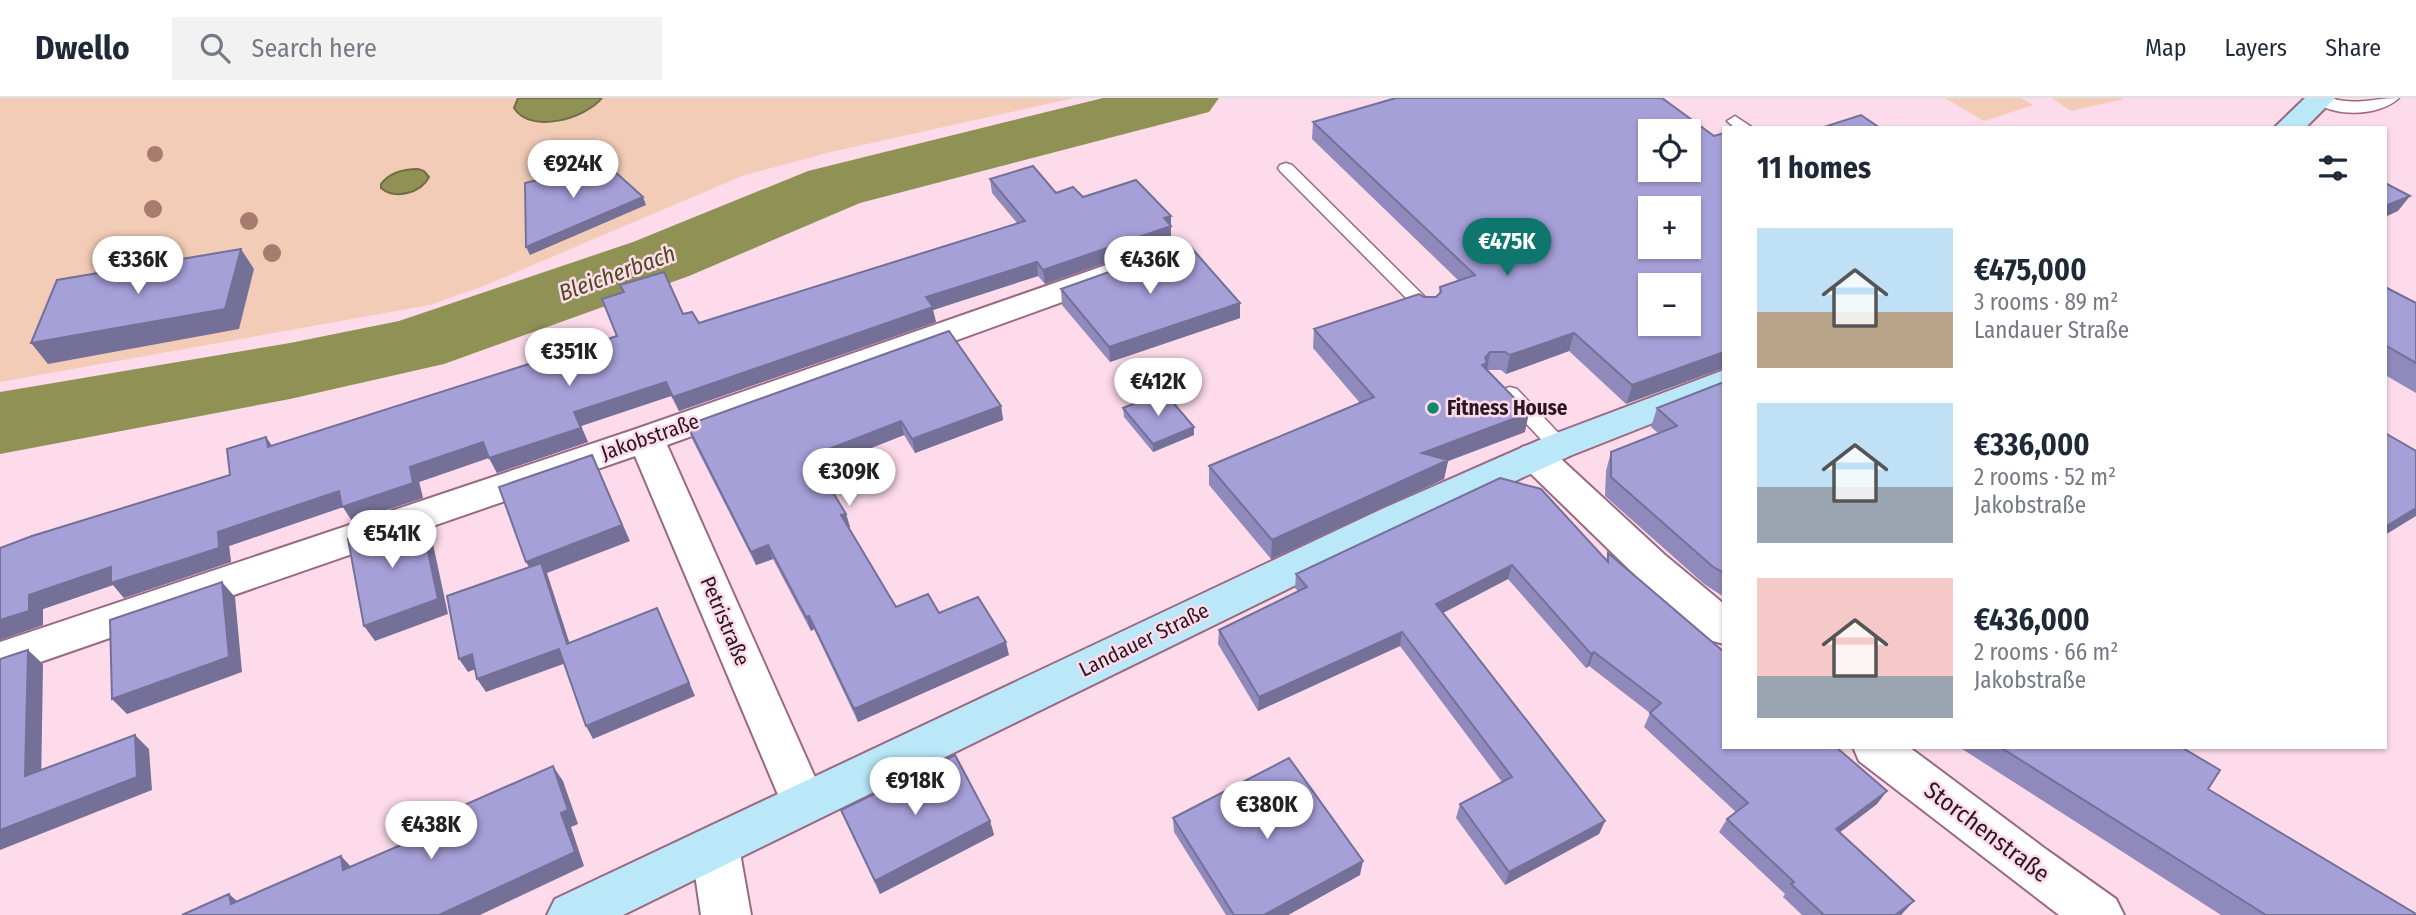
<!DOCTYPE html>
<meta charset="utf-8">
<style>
body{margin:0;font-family:"Fira Sans Condensed",sans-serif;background:#f2f2f3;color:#1f2937;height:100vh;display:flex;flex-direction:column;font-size:26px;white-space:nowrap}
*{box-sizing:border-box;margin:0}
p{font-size:23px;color:#747a83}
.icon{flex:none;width:38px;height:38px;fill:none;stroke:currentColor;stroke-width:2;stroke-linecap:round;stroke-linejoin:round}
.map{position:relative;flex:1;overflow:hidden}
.details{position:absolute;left:1722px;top:28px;width:665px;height:623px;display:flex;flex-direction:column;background:#fff;border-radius:0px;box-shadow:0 2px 5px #0004}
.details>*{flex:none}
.buttons{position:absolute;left:1638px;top:21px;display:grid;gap:14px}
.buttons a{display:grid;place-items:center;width:63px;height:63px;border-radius:0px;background:#fff;box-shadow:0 2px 5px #0004;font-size:35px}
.price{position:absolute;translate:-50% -60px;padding:0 16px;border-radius:24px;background:#fff;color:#222;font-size:23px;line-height:46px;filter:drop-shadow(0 2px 4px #0008)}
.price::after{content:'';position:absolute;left:50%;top:42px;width:21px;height:16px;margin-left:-10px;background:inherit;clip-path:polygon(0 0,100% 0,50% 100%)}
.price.active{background:#0f766e;color:#fff}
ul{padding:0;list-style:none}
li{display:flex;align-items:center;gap:21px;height:175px;padding:0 35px}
li span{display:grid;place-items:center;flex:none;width:196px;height:140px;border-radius:0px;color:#555}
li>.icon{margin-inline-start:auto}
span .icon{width:84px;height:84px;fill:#fffc;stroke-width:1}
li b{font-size:30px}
h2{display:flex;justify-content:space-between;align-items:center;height:84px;padding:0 35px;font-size:30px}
header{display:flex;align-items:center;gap:42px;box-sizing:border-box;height:98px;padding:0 35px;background:#fff;border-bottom:2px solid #e0e1e3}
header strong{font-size:33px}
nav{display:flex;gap:38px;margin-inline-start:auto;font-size:24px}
.search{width:490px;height:63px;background:#f2f2f3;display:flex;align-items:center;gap:18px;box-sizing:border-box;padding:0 24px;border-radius:0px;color:#747a83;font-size:26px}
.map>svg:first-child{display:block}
</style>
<header>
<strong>Dwello</strong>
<div class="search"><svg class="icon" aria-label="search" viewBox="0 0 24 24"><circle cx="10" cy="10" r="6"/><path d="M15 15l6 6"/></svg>Search here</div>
<nav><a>Map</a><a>Layers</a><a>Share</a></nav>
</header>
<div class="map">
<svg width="2416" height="817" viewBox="0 0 2416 817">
<rect width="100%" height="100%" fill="#fddbea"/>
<path fill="#f3ccb7" d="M0 0H1074L831 54 742 78 486 187 430 207 0 284Z
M1945 0H2021L2033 7 1984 23Z
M2052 0H2122L2124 1 2071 13Z"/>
<path fill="#909255" stroke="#726d45" stroke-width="2" d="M518 0H602C586 20 531 37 514 10Z
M418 71 424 73 429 79C421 95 395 102 381 90V86C390 74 403 71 418 71Z"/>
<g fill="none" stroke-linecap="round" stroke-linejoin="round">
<path fill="#909255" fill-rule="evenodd" d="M1103 0H1219L1209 14 860 105 689 178 444 266 290 301 0 356V294L290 245 399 223 633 144 808 73Z"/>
<g stroke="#9b6881" stroke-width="3">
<path id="service" d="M2331 0C2355 8 2374 0 2399 0 2379 19 2331 20 2311 1Z
M1735 18 1753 30H1735L1727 23Z
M1286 65 1292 67 1433 207 1436 211 1433 215H1421L1280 73 1278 70 1280 67Z
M1510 289 1517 291 1566 343 1569 348 1566 353H1552L1503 301 1500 296 1503 291Z"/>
</g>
<g stroke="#9b6881" stroke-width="4">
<path id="minor" d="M1109 166 1120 169 1125 176 1120 183 667 347 826 704 819 718 803 724 787 718 635 358 0 578V544L633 332Z
M1535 345 1548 349 1665 457 1724 506V546L1709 542 1637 479 1522 367 1516 358 1522 349Z
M1853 649H1909L2047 752 2116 801 2124 817H2059L1859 663Z
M715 727 732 734 739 749 751 817H701L691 749 698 734Z"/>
</g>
<g stroke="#9b6881" stroke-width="4">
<path id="secondary" d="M2305 0H2335L2305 30H2274Z
M1724 272V297L1572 357 1410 431 623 817H547L555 801 1382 411 1546 339Z"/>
</g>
<use href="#service" fill="#fff" fill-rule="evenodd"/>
<use href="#minor" fill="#fff" fill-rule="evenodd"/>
<use href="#secondary" fill="#bae8f9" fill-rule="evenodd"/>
</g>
<g fill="#a77b6d">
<circle cx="155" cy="56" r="8"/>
<circle cx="153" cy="111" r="9"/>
<circle cx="249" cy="123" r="9"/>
<circle cx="272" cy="155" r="9"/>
</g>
<path fill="#8f8abb" d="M1313 24 1714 38 1626 306 1569 253 1506 276 1501 272H1487L1525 334 1448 363 1444 381 1271 461 1209 387V368L1360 305 1313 250 1314 231 1424 199H1436L1439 196 1440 189 1459 183 1312 41Z
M990 81 1056 95 1083 99 1171 118V142L1045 186 1038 178 933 212 936 224 679 313 671 298 581 328 588 344 497 375 489 360 419 384 423 400 352 423 343 409 229 448 231 464 124 500 113 487 43 511V527L0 542V450L230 377 266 339 272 348 617 238 623 194 620 187 683 216 699 225 1017 125 992 95Z
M2385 189 2416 205V295L2385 277Z
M1061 191 1240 205V220L1110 264 1062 207Z
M1724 284V499L1704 486 1605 398 1606 373 1611 354 1658 335 1651 329 1657 310Z
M1001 308 1003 322 915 355 904 337 819 371 846 416 850 429 848 430 896 509 939 515 1009 557 858 624 814 531 811 533 773 461 756 467 692 341 687 327Z
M1123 310 1194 337 1153 354 1124 319Z
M1608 455 1877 706 1839 735 1903 815 1901 817H1802L1783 799 1785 796 1719 734 1727 721 1736 714 1644 629 1650 615 1589 568 1586 570 1508 481 1443 515 1605 723 1599 736 1505 787 1456 720 1460 706 1502 684 1400 548 1258 613 1218 546 1219 532 1298 493 1295 490 1296 476 1606 462Z
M1959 649H2181L2208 691 2416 817H2221Z
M841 712 990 723 994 737 880 796 847 726Z
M1173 720 1360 777 1288 817H1226L1174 734Z"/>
<path fill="#747098" d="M2410 98 2398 113 2385 119V108Z
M643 99 646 107 530 157 526 149Z
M1171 118V142L1045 186 1043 172Z
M241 151 254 171 239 231 48 266 31 245Z
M1037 164 1038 178 933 212 936 224 679 313 673 299 926 199Z
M1240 205V220L1110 264 1109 249Z
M1574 235 1569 253 1506 276 1510 257Z
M1490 254 1487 272 1482 267Z
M1724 254V270L1626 306 1632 287Z
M666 284 671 298 581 328 588 344 497 375 489 360 574 314Z
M1001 308 1003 322 915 355 912 341Z
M1529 315 1525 334 1448 363 1444 381 1271 461 1272 442 1422 355Z
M901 323 904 337 815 372 811 358Z
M1194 329V337L1153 354V346Z
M266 339 276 354 268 349Z
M483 344 491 359 419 384 423 400 352 423 343 409 229 448 231 464 124 500 113 487 43 511V527L0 542V522L29 497Z
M592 357 630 443 547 475 574 559 567 546 535 479 526 464Z
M2416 410V418L2385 437V429Z
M420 416 430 432 448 516 375 543 364 528Z
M846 416 850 429 845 431 841 417Z
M768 447 773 461 756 467 751 454Z
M1512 467 1508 481 1433 520 1436 506Z
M222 484 235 499 242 574 127 616 112 601Z
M657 510 695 598 593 641 586 628Z
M809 518 814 531 811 533 806 519Z
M1402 534 1400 548 1258 613 1259 599Z
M1006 544 1009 557 858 624 854 611Z
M559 551 566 565 486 594 477 581Z
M28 552 43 566 41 691 25 678Z
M1594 554 1589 568 1586 570 1591 556Z
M472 556 481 569 468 574 459 561Z
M135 637 149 651 152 692 0 752V732Z
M553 668 563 683 578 726 571 729 584 768 480 817H439L561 715Z
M1887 693 1877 706 1827 744 1836 731Z
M990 723 994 737 880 796 875 783Z
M1605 723 1599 736 1505 787 1509 774Z
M341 758 354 772H343Z
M1363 763 1360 777 1288 817H1264Z
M229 796 245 810 231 806Z
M1914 803 1901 817H1895Z"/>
<path fill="#a6a0d9" stroke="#747098" stroke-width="2" fill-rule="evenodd" d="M1396 0H1662L1714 38 1724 35V254L1632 287 1574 235 1510 257 1505 254H1490L1485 260 1487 265 1482 267 1529 315 1422 355 1448 362 1272 442 1209 368 1374 299 1314 231 1419 196 1424 199H1436L1441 194 1440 189 1475 177 1313 24ZM1650 33H1689V72H1650ZM1650 110H1689V149H1650ZM1650 187H1689V226H1650Z
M1861 17 1880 30H1821Z
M603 63 643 99 526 149 525 85 580 72Z
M1033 68 1056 95 1073 89 1083 99 1136 82 1171 118 1164 120 1171 128 1043 172 1037 164 926 199 933 209 673 299 666 284 574 314 581 330 489 360 483 344 410 369 413 385 342 409 339 393 218 434 219 450 111 485V469L29 497V513L0 522V450L32 438 230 377 227 351 266 339 268 349 617 238 602 201 624 194 620 187 664 174 683 216 692 214 699 225 1025 123 990 81Z
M2385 85 2410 98 2385 108Z
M1188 146 1240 205 1109 249 1061 191Z
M241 151 225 211 31 245 57 182Z
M2385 189 2416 205V265L2385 247Z
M949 233 1001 308 912 341 901 323 811 358 846 416 841 417 896 509 928 496 939 515 978 499 1006 544 854 611 809 518 806 519 768 447 751 454 687 327Z
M1724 284V475L1712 468 1611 379V354L1677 328 1657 310Z
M1164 294 1194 329 1153 346 1123 310Z
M2385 335 2416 353V410L2385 429Z
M592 357 622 427 526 464 499 389Z
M1500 380 1541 391 1608 464V455L1724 554V649H1836L1887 693 1836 731 1914 803 1895 817H1821L1823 816 1791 786 1794 784 1727 721 1748 705 1650 615 1661 605 1594 554 1591 556 1512 467 1436 506 1605 723 1509 774 1460 706 1512 679 1402 534 1259 599 1219 532 1307 489 1296 476Z
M420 416 438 501 364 528 348 441Z
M541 465 567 546 657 510 689 585 586 628 559 551 477 581 472 556 459 561 447 498Z
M222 484 229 559 112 601 110 522Z
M28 552 25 678 135 637 137 679 0 732V561Z
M2000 649H2181L2220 672 2208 691 2416 816V817H2266Z
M955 657 990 723 875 783 841 712Z
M1289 660 1363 763 1264 817H1234L1173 720Z
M553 668 568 712 561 715 575 754 439 817H182L229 796 231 806 341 758 343 772 431 734 428 723Z"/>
<circle fill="#11896a" stroke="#fddbea" stroke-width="2.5" cx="1433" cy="310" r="7"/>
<g text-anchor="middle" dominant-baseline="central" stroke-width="5" stroke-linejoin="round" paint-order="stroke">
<g font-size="21" font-weight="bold" fill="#2b1720" stroke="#fddbea" text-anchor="start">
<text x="1447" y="310">Fitness House</text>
</g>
<g font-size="21" fill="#2b1720" stroke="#fddbea">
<text transform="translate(650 339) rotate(-19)">Jakobstraße</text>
<text transform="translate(725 523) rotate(67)">Petristraße</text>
<text transform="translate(1144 542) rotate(-26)">Landauer Straße</text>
</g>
<g font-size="23" font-style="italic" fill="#4b4b1c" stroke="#fddbea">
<text transform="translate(617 175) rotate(-20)">Bleicherbach</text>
</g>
<g font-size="24" fill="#2b1720" stroke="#fddbea">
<text transform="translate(1987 734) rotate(37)">Storchenstraße</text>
</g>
</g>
</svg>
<div class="buttons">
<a><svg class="icon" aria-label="locate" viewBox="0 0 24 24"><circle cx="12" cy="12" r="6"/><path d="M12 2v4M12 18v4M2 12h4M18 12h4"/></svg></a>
<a>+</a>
<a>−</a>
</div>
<b class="price" style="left:573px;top:102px">€924K</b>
<b class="price active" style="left:1507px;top:180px">€475K</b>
<b class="price" style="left:138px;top:198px">€336K</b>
<b class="price" style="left:1150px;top:198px">€436K</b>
<b class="price" style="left:569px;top:290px">€351K</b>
<b class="price" style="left:1158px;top:320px">€412K</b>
<b class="price" style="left:849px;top:410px">€309K</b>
<b class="price" style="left:392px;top:472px">€541K</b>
<b class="price" style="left:915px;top:719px">€918K</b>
<b class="price" style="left:1267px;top:743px">€380K</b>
<b class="price" style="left:431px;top:763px">€438K</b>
<section class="details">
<h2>11 homes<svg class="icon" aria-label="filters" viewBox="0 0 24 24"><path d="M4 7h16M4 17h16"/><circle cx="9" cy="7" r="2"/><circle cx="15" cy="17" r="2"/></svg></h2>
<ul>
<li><span style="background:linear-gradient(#bfe0f5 60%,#b9a48a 0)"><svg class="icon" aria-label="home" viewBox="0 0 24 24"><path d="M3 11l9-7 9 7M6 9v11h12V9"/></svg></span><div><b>€475,000</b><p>3 rooms · 89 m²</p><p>Landauer Straße</p></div></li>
<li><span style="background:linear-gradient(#bfe0f5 60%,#9aa5b1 0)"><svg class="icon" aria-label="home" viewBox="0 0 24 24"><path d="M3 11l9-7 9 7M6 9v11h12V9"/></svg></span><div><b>€336,000</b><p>2 rooms · 52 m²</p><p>Jakobstraße</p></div></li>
<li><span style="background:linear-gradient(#f6c9c9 70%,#9aa5b1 0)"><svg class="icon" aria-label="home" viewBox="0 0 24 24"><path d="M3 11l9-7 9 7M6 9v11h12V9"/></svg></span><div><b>€436,000</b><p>2 rooms · 66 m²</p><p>Jakobstraße</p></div></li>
</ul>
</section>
</div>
